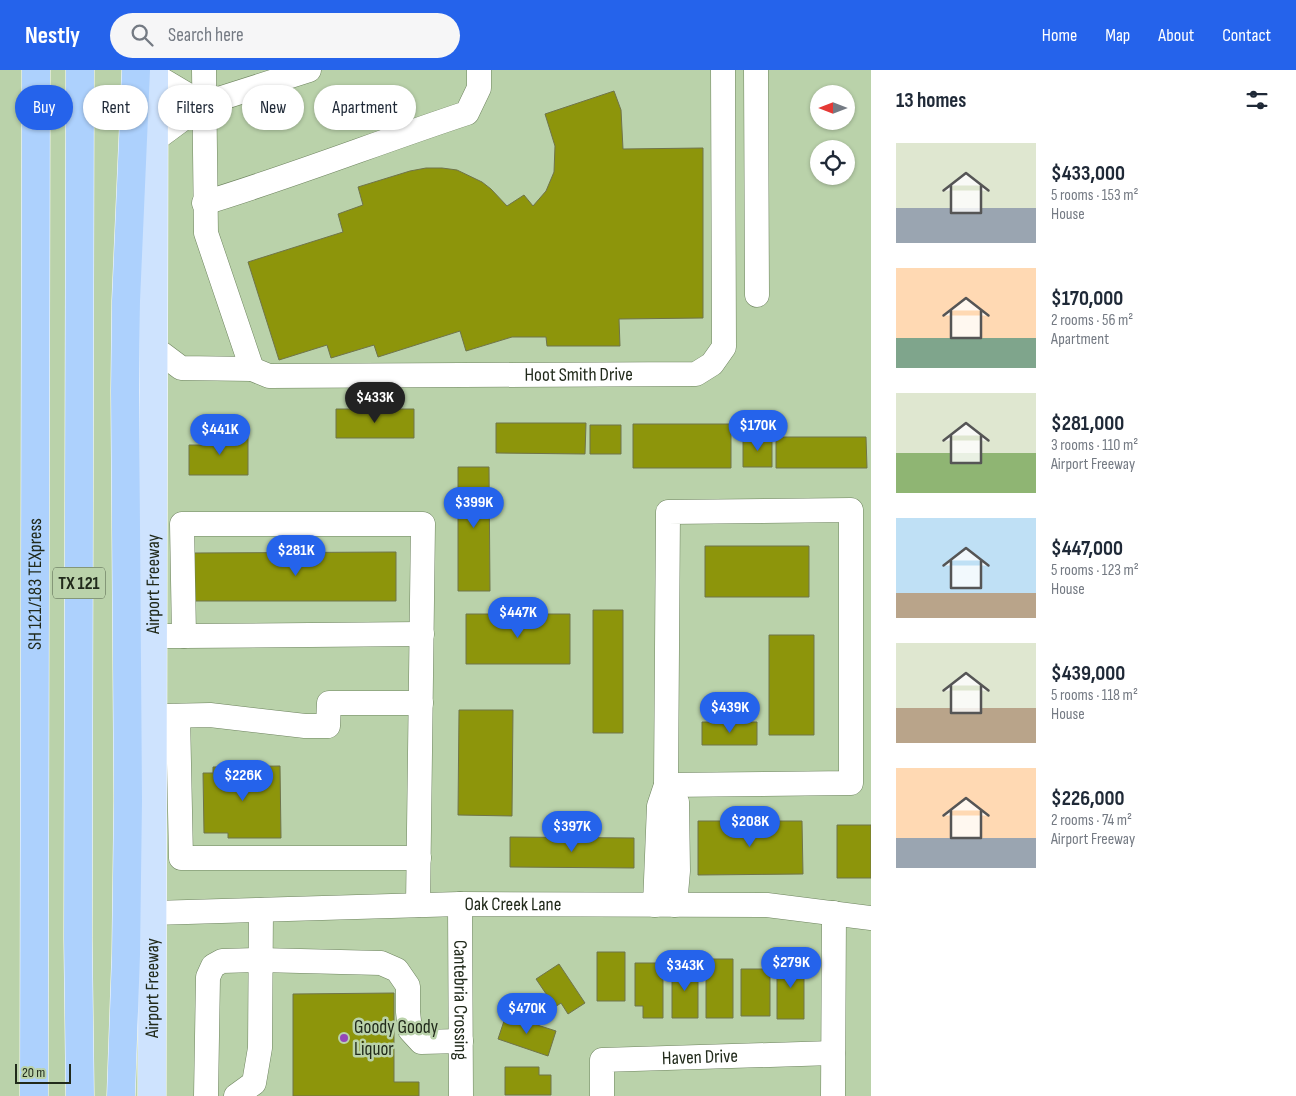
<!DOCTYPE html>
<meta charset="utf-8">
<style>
body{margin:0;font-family:"Sofia Sans Condensed",sans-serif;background:#f6f6f7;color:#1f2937;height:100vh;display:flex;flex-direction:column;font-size:19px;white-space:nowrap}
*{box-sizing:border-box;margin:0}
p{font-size:16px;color:#747a83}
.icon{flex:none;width:28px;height:28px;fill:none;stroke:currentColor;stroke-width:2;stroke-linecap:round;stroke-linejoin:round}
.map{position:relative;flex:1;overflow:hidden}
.drawer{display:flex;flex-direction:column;background:#fff;width:425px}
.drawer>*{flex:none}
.guide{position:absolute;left:15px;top:15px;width:475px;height:45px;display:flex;gap:10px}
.needle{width:32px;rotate:270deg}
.tools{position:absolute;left:810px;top:15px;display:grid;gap:10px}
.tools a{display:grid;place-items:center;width:45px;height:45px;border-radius:50%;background:#fff;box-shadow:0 1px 4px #0004;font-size:25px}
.scale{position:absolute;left:15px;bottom:12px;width:56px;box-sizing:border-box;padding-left:5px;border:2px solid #212a1b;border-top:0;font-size:14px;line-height:18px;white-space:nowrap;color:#212a1b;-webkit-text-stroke:4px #bad2aa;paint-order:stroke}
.price{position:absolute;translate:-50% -42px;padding:0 11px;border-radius:18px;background:#2563eb;color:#fff;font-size:16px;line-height:32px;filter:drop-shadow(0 1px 2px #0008)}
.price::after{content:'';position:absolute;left:50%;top:30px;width:15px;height:11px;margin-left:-8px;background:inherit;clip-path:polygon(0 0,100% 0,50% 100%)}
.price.selected{background:#222;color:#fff}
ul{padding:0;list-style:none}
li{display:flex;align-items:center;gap:15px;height:125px;padding:0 25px}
li span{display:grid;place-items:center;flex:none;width:140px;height:100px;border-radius:0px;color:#555}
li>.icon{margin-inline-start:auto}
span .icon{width:60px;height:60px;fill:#fffc;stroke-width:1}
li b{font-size:21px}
h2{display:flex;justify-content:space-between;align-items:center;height:60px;padding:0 25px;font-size:21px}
.pill{padding:0 18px;border-radius:22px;background:#fff;box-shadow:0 1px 4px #0004;font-size:18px;line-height:45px}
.pill.selected{background:#2563eb;color:#fff}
header{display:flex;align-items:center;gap:30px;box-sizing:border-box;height:70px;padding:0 25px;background:#2563eb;color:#fff}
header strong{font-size:24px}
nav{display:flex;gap:28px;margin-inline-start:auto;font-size:18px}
.search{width:350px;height:45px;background:#f6f6f7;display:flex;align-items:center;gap:12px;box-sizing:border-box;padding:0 18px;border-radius:28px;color:#747a83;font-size:19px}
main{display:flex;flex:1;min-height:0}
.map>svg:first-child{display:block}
</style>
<header>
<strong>Nestly</strong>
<div class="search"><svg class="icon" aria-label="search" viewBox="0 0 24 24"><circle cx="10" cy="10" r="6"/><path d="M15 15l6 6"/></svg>Search here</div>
<nav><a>Home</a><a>Map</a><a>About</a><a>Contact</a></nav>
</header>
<main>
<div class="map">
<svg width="871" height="1026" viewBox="0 0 871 1026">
<rect width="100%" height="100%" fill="#bad2aa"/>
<path fill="#8d950b" stroke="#6f744b" d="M614 21 621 40 623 79 703 78V248L619 249 620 276H547L546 267H512L466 281 460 261 378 287 374 275 331 288 327 275 279 290 248 192 343 162 338 144 363 135 358 117 410 101 426 98H442L457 100 482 112 491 119 507 136 524 125 533 136 546 121 554 102 555 76 545 44Z
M336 339H414V368H336Z
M496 353H586L585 384 496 383Z
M633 354H731V398H633Z
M590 355H621V384H590Z
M248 364V405H189V375H203V365Z
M743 367H772V397H743Z
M776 367H866L867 398H776Z
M458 397H489L490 521H458Z
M705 476H809V527H705Z
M396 482V531H195L194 483Z
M593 540H623V663H593Z
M466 544H570V594H466Z
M769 565H814V665H769Z
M459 640H513L512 746 458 745Z
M702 652H757V675H702Z
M280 696 281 768H228V763H204L203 703H213V697Z
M698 751H802L803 804 698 805Z
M837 755H871V808H837Z
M510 767 634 768V798L510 797Z
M597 882H625V931H597Z
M706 889H733V948H706Z
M777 890H804V949H777Z
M635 893H663V948H643V936H635Z
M559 894 585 933 568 944 561 933 555 937 536 909Z
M672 895H698V948H672Z
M741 899H770V946H741Z
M394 923V1012H419V1026H293V924Z
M506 945 556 961 548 986 498 969Z
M505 997H539V1005H551V1025H505Z"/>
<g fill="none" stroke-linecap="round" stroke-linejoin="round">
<g stroke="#6d835e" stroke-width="25">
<g id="minor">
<path d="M204 0 206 163 252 299"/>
<path d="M756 0 757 225"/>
<path d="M154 5 203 34"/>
<path d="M153 71 203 34 309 0"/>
<path d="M204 133C293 106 379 72 467 43L479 18V0"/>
<path id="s1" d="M153 277 181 298 252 299 269 306 696 304 712 294 724 277 723 0"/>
<path d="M153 566H184L182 454H423L418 835"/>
<path d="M184 566 422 564"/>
<path d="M162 646 210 645 305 656H328L329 633H421"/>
<path d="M178 646 181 788H419"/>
<path d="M666 715 677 732 678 801 675 835"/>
<path id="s2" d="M460 834 461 1026"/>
<path d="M655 835 659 736 666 715 668 442 851 440V713L666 715"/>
<path id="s3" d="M153 843 460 834 767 835 871 848"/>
<path d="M206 1026 208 907 213 896 222 891 260 890 381 893 397 900 408 916V942L410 960 421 972 461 971"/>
<path d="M236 1026 254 1013 260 978 261 840"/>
<path id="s4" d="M602 1026V990L833 983"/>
<path d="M833 1026 834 843"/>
</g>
</g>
<g stroke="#fff" stroke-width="29">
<g id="major">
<path id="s5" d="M152 1026 154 0"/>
</g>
</g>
<g stroke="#fff" stroke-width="29">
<g id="highway">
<path id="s6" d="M34 1026 36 0"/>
<path d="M80 1026 78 868 80 0"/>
<path d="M121 1026 126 884 128 730 125 321 126 231 136 0"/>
</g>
</g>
<use href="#minor" stroke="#fff" stroke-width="24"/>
<use href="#major" stroke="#cee3fe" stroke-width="28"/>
<use href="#highway" stroke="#add1fd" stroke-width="28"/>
</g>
<circle fill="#9548b9" stroke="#bad2aa" stroke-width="2" cx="344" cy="968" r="5"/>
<g text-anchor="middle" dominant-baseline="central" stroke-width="5" stroke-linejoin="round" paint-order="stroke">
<rect fill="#bad2aa" stroke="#4f5c46" stroke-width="1" x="53" y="497.5" width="52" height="31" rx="4"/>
<g font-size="18" font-weight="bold" fill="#212a1b">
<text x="79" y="513">TX 121</text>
</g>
<g font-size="19" fill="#212a1b" stroke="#bad2aa">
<text stroke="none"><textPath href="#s1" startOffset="434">Hoot Smith Drive</textPath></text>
<text stroke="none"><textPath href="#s6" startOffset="512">SH 121/183 TEXpress</textPath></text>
<text stroke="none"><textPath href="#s5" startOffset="512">Airport Freeway</textPath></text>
<text stroke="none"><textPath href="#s3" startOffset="360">Oak Creek Lane</textPath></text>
<text stroke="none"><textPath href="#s5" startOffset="108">Airport Freeway</textPath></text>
<text stroke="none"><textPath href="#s2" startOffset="96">Cantebria Crossing</textPath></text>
<text stroke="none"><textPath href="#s4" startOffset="134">Haven Drive</textPath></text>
</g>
<g font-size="19" fill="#212a1b" stroke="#bad2aa" text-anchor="start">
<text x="354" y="957">Goody Goody<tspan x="354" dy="22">Liquor</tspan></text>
</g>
</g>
</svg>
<div class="tools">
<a><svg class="needle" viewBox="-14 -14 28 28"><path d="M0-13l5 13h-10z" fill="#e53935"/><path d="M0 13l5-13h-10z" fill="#747a83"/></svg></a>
<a><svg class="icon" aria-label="locate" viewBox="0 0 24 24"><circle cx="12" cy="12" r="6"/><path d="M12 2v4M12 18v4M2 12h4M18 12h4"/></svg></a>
</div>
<div class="scale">20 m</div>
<b class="price selected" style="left:375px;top:354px">$433K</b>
<b class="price" style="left:758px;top:382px">$170K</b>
<b class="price" style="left:220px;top:386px">$441K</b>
<b class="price" style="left:474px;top:459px">$399K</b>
<b class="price" style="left:296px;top:507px">$281K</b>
<b class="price" style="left:518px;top:569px">$447K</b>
<b class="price" style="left:730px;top:664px">$439K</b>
<b class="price" style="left:243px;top:732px">$226K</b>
<b class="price" style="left:750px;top:778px">$208K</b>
<b class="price" style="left:572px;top:783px">$397K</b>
<b class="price" style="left:791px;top:919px">$279K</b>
<b class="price" style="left:685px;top:922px">$343K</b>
<b class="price" style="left:527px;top:965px">$470K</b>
<div class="guide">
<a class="pill selected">Buy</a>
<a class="pill">Rent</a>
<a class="pill">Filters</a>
<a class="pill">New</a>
<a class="pill">Apartment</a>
</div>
</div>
<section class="drawer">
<h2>13 homes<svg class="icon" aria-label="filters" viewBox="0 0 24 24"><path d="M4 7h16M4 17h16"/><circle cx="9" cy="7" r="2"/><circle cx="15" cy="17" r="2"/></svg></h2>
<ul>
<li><span style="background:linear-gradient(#dfe7d0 65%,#9aa5b1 0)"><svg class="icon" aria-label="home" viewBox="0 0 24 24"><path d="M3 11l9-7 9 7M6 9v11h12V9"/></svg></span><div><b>$433,000</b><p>5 rooms · 153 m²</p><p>House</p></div></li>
<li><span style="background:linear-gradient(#ffd9b3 70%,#7fa58c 0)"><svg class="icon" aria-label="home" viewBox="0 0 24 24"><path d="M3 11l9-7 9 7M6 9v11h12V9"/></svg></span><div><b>$170,000</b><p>2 rooms · 56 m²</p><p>Apartment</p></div></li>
<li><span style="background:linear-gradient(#dfe7d0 60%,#8fb573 0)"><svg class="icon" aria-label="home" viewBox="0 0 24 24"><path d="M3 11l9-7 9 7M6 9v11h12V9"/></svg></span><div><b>$281,000</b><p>3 rooms · 110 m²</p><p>Airport Freeway</p></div></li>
<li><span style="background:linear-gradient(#bfe0f5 75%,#b9a48a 0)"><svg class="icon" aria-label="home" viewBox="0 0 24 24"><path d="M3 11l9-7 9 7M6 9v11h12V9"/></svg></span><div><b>$447,000</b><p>5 rooms · 123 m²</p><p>House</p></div></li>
<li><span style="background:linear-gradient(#dfe7d0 65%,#b9a48a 0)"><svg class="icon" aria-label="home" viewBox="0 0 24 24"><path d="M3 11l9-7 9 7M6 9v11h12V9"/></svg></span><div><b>$439,000</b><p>5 rooms · 118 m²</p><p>House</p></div></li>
<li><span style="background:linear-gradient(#ffd9b3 70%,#9aa5b1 0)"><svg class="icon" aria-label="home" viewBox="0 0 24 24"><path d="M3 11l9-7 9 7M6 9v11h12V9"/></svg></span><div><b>$226,000</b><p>2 rooms · 74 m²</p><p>Airport Freeway</p></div></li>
</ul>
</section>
</main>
